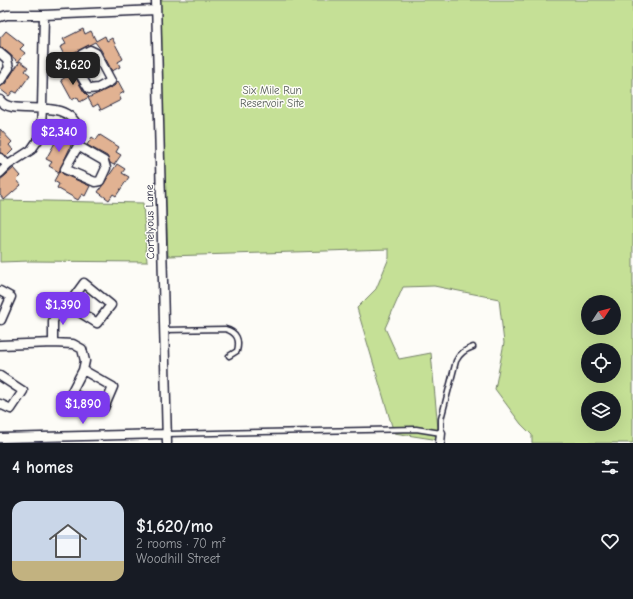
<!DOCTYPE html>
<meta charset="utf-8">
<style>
body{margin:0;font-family:"Comic Neue",sans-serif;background:#242831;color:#f1f3f6;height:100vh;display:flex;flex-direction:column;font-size:15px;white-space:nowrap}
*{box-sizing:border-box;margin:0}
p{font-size:13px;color:#9ea1a6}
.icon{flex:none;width:22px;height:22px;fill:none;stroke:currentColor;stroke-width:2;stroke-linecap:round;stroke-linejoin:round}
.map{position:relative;height:443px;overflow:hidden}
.details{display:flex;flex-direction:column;background:#171b24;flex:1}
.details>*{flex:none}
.needle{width:26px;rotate:54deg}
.fabs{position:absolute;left:581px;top:295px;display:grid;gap:8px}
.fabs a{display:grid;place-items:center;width:40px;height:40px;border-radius:50%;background:#171b24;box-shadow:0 4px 16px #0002;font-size:20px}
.price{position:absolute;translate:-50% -34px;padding:0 9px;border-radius:8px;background:#7c3aed;color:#fff;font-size:13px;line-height:26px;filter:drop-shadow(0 1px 2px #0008)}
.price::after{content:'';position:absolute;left:50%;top:24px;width:12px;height:9px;margin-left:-6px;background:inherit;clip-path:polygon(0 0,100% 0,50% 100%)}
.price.selected{background:#222;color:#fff}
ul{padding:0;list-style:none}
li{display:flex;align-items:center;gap:12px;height:100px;padding:0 12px}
li span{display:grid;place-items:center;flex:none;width:112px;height:80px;border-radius:12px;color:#555}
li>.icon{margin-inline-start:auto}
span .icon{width:48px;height:48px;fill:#fffc;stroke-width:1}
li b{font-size:17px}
h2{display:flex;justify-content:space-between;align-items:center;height:48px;padding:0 12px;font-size:17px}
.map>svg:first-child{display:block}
</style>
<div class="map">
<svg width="633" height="443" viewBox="0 0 633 443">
<rect width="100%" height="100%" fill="#fdfcf7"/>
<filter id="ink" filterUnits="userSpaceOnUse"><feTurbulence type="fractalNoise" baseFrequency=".025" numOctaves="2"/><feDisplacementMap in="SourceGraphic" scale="8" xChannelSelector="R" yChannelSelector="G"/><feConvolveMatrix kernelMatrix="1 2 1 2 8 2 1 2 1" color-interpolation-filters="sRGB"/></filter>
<g filter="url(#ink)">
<path fill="#c5e096" stroke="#748168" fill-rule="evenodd" d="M157 0H633V443H532V435L521 424 495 389 504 343 499 299 434 286 403 287 385 328 399 359 431 353 439 440 394 433 357 308 376 289 389 258V249L168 256 165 179H161ZM588 302H614V328H588ZM588 350H614V376H588ZM588 398H614V424H588Z
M0 200 143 203 147 262 30 261 0 262Z"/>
<path fill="#e1b292" stroke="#22223b" d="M83 29 85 34 91 31 96 41 105 36 107 41 112 38 123 59 118 62 120 67 112 71 101 50 95 42 65 57 60 47 66 44 63 39Z
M6 31 24 45 20 49 25 53 18 62 4 49 0 48V38Z
M20 61 28 67 25 71 30 75 17 93 13 91 9 96 0 89V86L5 84Z
M70 68 84 92 89 97 80 102 77 97 72 100 61 80 66 77 63 72Z
M118 81 124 92 119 95 121 100 101 110 98 104 93 107 88 98 114 86Z
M0 129 12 142 9 145 13 150 7 156 0 153Z
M100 135 119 147 116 152 121 155 114 165 110 163 107 156 87 145 92 137 96 140Z
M64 136 73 141 59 172 49 166 52 162 46 159 57 139 61 141Z
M117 164 125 169 122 173 129 177 116 196 113 194 109 200 98 192Z
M14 168 21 176 17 180 21 185 4 200 0 195V180Z
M60 170 63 174 90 186 85 196 82 194 78 200 57 188 59 184 54 181Z"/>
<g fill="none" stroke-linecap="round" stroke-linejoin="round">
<g stroke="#22223b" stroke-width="7">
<path id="lane" d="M164 330 225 329C237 332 240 340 237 351L229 356
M167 434 416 429 441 433V419L456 361C460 353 465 350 473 347"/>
</g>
<g stroke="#22223b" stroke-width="11">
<path id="street" d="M156 0 167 443
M0 17 7 15H44L156 10
M90 50 96 53 111 81 98 88 89 89 71 60Z
M0 53 7 59 9 68 0 81
M43 63C54 65 62 65 71 60
M0 100C12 119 67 93 79 130 80 135 79 141 78 146
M78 146 104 161 106 168 100 181 95 182 65 169Z
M0 158 8 165 0 173
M8 165 31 150 38 140 41 127 42 107 44 15
M84 283 111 305 97 323 68 305Z
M0 291 11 297 1 320 0 319
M53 343V321L57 313 68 305
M0 345 53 343 73 344 82 349 85 361 83 370
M83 370 113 387 104 408 71 393Z
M0 376 23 391 11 409 0 404
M0 438 166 434
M440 443 441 433"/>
</g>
<use href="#lane" stroke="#fdfcf7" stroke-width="4"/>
<use href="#street" stroke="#fdfcf7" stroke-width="8"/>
</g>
</g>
<g text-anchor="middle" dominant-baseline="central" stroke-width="3" stroke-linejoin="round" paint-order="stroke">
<g font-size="11" fill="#535b56" stroke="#fdfcf7">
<text x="272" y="90">Six Mile Run<tspan x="272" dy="13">Reservoir Site</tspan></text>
</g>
<g font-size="11" fill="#22223b" stroke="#fdfcf7">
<text transform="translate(150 222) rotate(-91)">Cortelyous Lane</text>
</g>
</g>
</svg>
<div class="fabs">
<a><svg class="needle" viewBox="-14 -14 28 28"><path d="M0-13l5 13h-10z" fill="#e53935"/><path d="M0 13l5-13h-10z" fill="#9ea1a6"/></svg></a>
<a><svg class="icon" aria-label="locate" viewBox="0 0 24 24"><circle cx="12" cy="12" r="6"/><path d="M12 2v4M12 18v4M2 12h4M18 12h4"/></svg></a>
<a><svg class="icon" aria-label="layers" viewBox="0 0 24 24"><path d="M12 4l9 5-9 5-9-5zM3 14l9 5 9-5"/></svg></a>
</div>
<b class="price selected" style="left:73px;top:86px">$1,620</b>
<b class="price" style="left:59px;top:153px">$2,340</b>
<b class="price" style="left:63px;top:326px">$1,390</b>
<b class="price" style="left:83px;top:425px">$1,890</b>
</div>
<section class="details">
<h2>4 homes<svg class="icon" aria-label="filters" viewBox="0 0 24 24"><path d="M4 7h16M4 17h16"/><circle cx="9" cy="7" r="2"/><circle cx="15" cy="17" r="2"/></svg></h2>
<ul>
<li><span style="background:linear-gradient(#c9d6e8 75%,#c2b280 0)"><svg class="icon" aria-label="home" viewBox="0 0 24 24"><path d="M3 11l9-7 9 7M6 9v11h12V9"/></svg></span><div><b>$1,620/mo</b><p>2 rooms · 70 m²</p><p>Woodhill Street</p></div><svg class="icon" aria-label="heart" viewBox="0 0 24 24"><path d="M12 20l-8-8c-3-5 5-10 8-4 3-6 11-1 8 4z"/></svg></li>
</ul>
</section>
